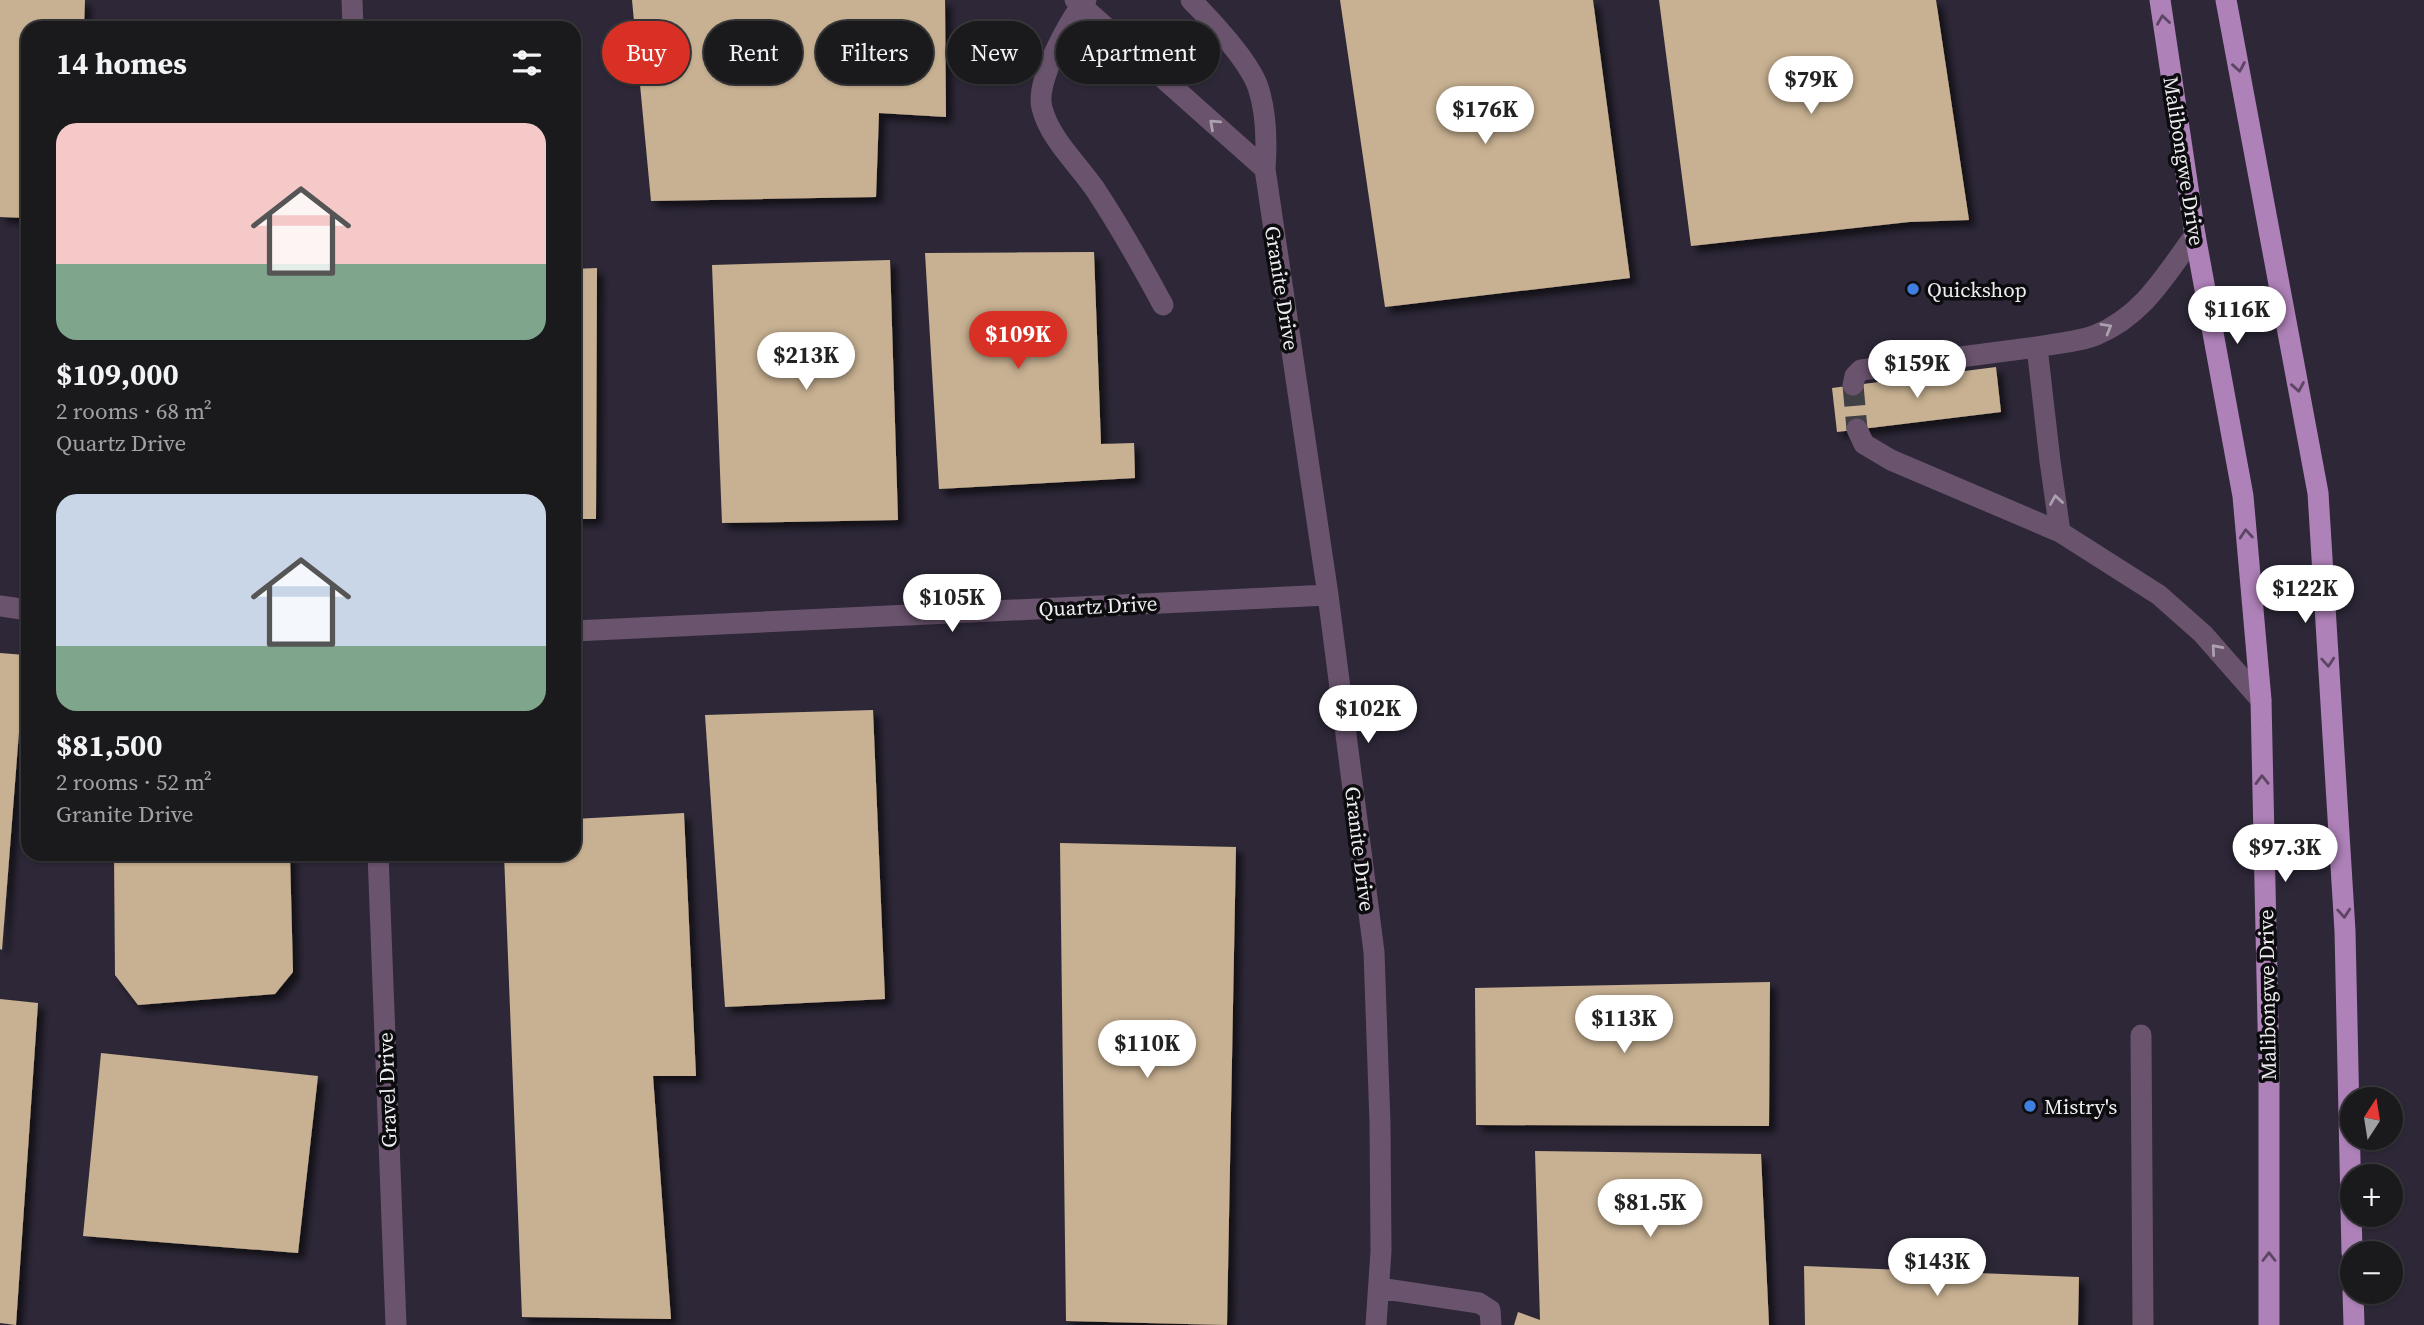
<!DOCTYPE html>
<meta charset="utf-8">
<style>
body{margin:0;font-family:"Source Serif 4",serif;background:#232326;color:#f1f3f6;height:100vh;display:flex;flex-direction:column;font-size:26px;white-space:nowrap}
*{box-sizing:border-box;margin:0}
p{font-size:23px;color:#9fa1a4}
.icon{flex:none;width:38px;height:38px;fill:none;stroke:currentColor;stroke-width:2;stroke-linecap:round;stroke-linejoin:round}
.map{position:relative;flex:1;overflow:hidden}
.drawer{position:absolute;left:21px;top:21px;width:560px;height:840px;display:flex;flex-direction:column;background:#1a1a1d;border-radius:21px;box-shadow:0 2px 5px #0004,0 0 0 2px #38383b}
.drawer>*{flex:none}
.top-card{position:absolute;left:602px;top:21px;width:665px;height:63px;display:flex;gap:14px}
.needle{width:46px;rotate:12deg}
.tools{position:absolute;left:2340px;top:1087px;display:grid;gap:14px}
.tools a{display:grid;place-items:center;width:63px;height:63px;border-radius:50%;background:#1a1a1d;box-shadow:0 2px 5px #0004,0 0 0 2px #38383b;font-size:35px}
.price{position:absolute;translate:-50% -60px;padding:0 16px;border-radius:24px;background:#fff;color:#222;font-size:23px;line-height:46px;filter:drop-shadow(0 2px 4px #0008)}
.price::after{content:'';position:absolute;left:50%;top:42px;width:21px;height:16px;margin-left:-10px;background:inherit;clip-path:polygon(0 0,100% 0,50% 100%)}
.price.selected{background:#d93025;color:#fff}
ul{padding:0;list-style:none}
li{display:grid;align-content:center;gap:14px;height:371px;padding:0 35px}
li span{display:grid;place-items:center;height:217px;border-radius:21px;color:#555}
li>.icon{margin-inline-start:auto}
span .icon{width:126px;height:126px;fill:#fffc;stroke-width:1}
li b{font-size:30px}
h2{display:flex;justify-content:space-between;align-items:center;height:84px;padding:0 35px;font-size:30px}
.tag{padding:0 24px;border-radius:32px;background:#1a1a1d;box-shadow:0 2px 5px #0004,0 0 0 2px #38383b;font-size:24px;line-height:63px}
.tag.selected{background:#d93025;color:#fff}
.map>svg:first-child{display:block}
</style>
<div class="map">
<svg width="2424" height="1325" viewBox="0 0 2424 1325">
<defs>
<filter id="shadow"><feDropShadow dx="6" dy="6" stdDeviation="3.5" flood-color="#0009"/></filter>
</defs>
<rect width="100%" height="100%" fill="#232227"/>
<path fill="#2d2737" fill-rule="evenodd" d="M0 0H2424V1325H0ZM28 28H574V854H28ZM2352 1099H2390V1138H2352ZM2352 1176H2390V1214H2352ZM2352 1253H2390V1292H2352Z"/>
<path fill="#c8b192" filter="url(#shadow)" d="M0 0H85L84 28H28V218L0 217Z
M632 0H945L946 117 879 113 876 197 651 201Z
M1340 0H1593L1630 278 1385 307Z
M1659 0H1936L1969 220 1909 222 1691 246Z
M1094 252 1101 444 1134 443 1135 478 939 489 925 253Z
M890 260 898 520 722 523 712 265Z
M597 268 596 519H574V269Z
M1996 367 2001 412 1837 432 1832 388Z
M0 653 25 655 2 950 0 949Z
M873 710 885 999 725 1007 705 715Z
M684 813 696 1076H653L671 1319 522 1317 504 854H574V819Z
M1060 843 1236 847 1227 1325 1066 1321Z
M114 854H290L293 972 275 994 138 1005 115 975Z
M1770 982 1769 1126 1476 1125 1475 988Z
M0 999 38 1003 16 1325 0 1323Z
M101 1053 318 1076 298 1253 83 1236Z
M1535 1151 1761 1154 1769 1325H1514L1518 1312 1540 1320Z
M1804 1266 2079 1277 2078 1325H1805Z"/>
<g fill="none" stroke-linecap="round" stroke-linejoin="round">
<path stroke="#414045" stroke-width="21" stroke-dasharray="21 10" stroke-linecap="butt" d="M1853 385 1857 429"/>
<path stroke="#69536d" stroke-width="21" d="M352 0 353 28
M1075 0 1265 169
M1086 0C1069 20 1035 82 1042 108 1050 139 1077 163 1095 189 1120 227 1142 266 1163 305
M1191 0C1211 20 1249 61 1258 87 1267 114 1267 142 1265 169L1328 595 1374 952 1380 1123 1381 1251 1376 1325
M2195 235C2166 274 2144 315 2096 335 2079 342 2056 343 2037 347L2050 461 2060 532 2159 595 2203 634 2261 700
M1853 385 1855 376 1861 370 2037 347
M1857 429 1864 444 1891 460 2060 532
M0 606 28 610
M574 631 1328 595
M378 854 396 1325
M2141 1035 2143 1325
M1379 1288 1479 1303 1490 1310 1491 1325"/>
<path stroke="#ae81b8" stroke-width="21" d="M2160 0 2195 235 2243 496 2261 700 2269 1069V1325
M2226 0 2318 493 2345 931 2352 1253
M2353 1292 2354 1325"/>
</g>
<defs><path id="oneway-chevron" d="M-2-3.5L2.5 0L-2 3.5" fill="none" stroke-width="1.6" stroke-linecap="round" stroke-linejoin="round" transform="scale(1.75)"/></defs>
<g stroke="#5d4663">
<use href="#oneway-chevron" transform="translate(2163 20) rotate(-98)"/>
<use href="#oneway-chevron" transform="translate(2239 67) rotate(80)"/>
<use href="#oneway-chevron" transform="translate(2298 387) rotate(80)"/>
<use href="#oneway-chevron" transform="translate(2246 534) rotate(-95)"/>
<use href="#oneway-chevron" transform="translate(2328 662) rotate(86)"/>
<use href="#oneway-chevron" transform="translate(2262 780) rotate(-91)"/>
<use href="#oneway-chevron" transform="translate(2344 913) rotate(86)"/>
<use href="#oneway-chevron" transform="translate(2269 1257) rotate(-90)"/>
</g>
<g stroke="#aba0ae">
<use href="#oneway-chevron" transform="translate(1214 124) rotate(-138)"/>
<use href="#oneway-chevron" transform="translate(2107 328) rotate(-30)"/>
<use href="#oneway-chevron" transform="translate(2056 500) rotate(-99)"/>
<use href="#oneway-chevron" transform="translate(2216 649) rotate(-131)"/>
</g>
<g fill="#3f7fe0" stroke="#0c0c0e" stroke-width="2.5">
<circle cx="1913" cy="289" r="7"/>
<circle cx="2030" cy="1106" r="7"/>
</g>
<g text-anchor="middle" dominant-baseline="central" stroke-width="7" stroke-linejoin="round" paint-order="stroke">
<g font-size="21" fill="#edecf0" stroke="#0c0c0e">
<text transform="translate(2184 161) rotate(81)">Malibongwe Drive</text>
<text transform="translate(1282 288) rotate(81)">Granite Drive</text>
<text transform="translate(1098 606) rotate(-3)">Quartz Drive</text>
<text transform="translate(1360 849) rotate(83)">Granite Drive</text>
<text transform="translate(2267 995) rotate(-91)">Malibongwe Drive</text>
<text transform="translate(387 1090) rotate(-92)">Gravel Drive</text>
</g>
<g font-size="21" fill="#edecf0" stroke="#0c0c0e" text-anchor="start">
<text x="1927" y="289">Quickshop</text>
<text x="2044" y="1106">Mistry's</text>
</g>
</g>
</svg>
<div class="tools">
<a><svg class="needle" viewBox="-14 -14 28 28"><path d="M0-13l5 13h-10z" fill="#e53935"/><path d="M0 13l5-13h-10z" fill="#9fa1a4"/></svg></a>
<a>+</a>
<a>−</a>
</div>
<b class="price" style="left:1811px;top:116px">$79K</b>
<b class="price" style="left:1485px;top:146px">$176K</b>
<b class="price" style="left:2237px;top:346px">$116K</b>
<b class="price selected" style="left:1018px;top:371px">$109K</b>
<b class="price" style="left:806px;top:392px">$213K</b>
<b class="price" style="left:1917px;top:400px">$159K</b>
<b class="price" style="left:2305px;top:625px">$122K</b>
<b class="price" style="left:952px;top:634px">$105K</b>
<b class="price" style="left:1368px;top:745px">$102K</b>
<b class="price" style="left:2285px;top:884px">$97.3K</b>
<b class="price" style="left:1624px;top:1055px">$113K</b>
<b class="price" style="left:1147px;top:1080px">$110K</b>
<b class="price" style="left:1650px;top:1239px">$81.5K</b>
<b class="price" style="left:1937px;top:1298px">$143K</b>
<div class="top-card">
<a class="tag selected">Buy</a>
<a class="tag">Rent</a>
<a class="tag">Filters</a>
<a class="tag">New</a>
<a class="tag">Apartment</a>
</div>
<section class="drawer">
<h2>14 homes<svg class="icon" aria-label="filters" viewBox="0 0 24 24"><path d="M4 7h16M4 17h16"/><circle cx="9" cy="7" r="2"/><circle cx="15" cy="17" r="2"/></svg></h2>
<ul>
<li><span style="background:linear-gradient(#f6c9c9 65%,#7fa58c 0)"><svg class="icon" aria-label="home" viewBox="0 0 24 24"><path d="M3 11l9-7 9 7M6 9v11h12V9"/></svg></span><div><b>$109,000</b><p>2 rooms · 68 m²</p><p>Quartz Drive</p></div></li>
<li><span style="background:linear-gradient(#c9d6e8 70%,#7fa58c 0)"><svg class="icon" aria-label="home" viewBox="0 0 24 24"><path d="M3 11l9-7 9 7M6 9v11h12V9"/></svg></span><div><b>$81,500</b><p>2 rooms · 52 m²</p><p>Granite Drive</p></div></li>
</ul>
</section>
</div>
